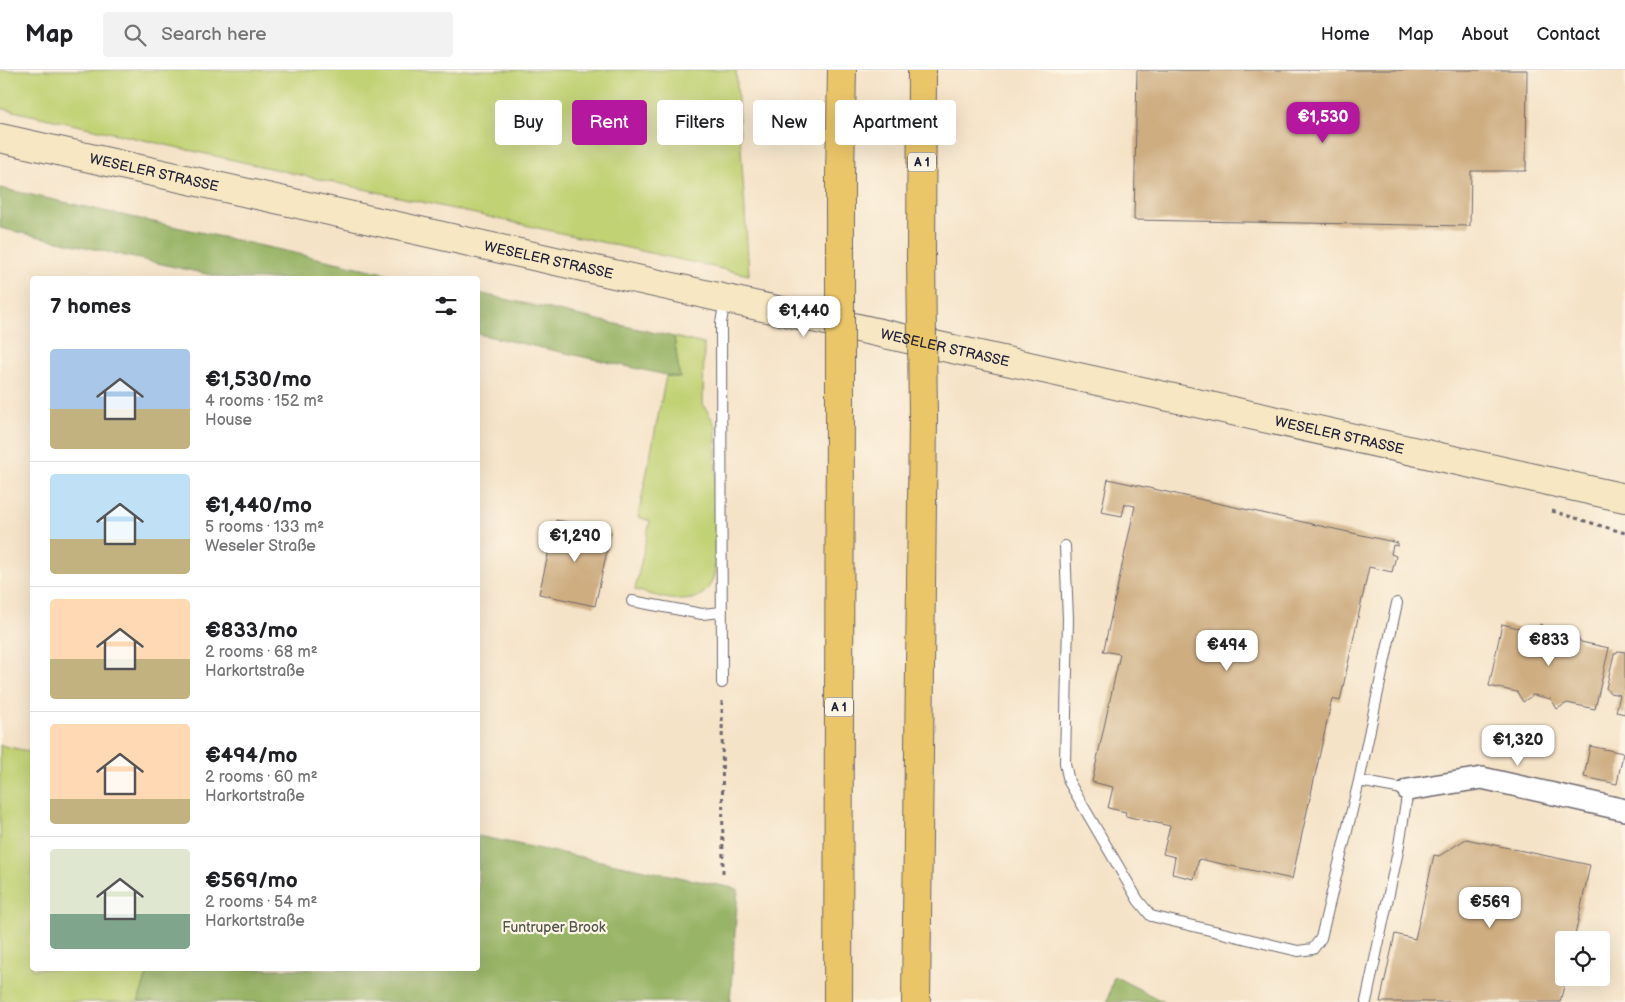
<!DOCTYPE html>
<meta charset="utf-8">
<style>
body{margin:0;font-family:"Balsamiq Sans",sans-serif;background:#f2f2f2;color:#202124;height:100vh;display:flex;flex-direction:column;font-size:19px;white-space:nowrap}
*{box-sizing:border-box;margin:0}
p{font-size:16px;color:#757577}
.icon{flex:none;width:28px;height:28px;fill:none;stroke:currentColor;stroke-width:2;stroke-linecap:round;stroke-linejoin:round}
.map{position:relative;flex:1;overflow:hidden}
.panel{position:absolute;left:30px;top:206px;width:450px;height:695px;display:flex;flex-direction:column;background:#fff;border-radius:5px;box-shadow:0 5px 20px #0002}
.panel>*{flex:none}
.hud{position:absolute;left:495px;top:30px;width:475px;height:45px;display:flex;gap:10px}
.tools{position:absolute;left:1555px;top:861px;display:grid;gap:10px}
.tools a{display:grid;place-items:center;width:55px;height:55px;border-radius:5px;background:#fff;box-shadow:0 5px 20px #0002;font-size:25px}
.price{position:absolute;translate:-50% -42px;padding:0 11px;border-radius:10px;background:#fff;color:#222;font-size:16px;line-height:32px;filter:drop-shadow(0 1px 2px #0008)}
.price::after{content:'';position:absolute;left:50%;top:30px;width:15px;height:11px;margin-left:-8px;background:inherit;clip-path:polygon(0 0,100% 0,50% 100%)}
.price.active{background:#b5179e;color:#fff}
ul{padding:0;list-style:none}
li{display:flex;align-items:center;gap:15px;height:125px;padding:0 20px}
li+li{border-top:1px solid #e0e0e0}
li span{display:grid;place-items:center;flex:none;width:140px;height:100px;border-radius:5px;color:#555}
li>.icon{margin-inline-start:auto}
span .icon{width:60px;height:60px;fill:#fffc;stroke-width:1}
li b{font-size:21px}
h2{display:flex;justify-content:space-between;align-items:center;height:60px;padding:0 20px;font-size:21px}
.tag{padding:0 18px;border-radius:5px;background:#fff;box-shadow:0 5px 20px #0002;font-size:18px;line-height:45px}
.tag.active{background:#b5179e;color:#fff}
header{display:flex;align-items:center;gap:30px;box-sizing:border-box;height:70px;padding:0 25px;background:#fff;border-bottom:1px solid #e0e0e0}
header strong{font-size:24px}
nav{display:flex;gap:28px;margin-inline-start:auto;font-size:18px}
.search{width:350px;height:45px;background:#f2f2f2;display:flex;align-items:center;gap:12px;box-sizing:border-box;padding:0 18px;border-radius:5px;color:#757577;font-size:19px}
.map>svg:first-child{display:block}
</style>
<header>
<strong>Map</strong>
<div class="search"><svg class="icon" aria-label="search" viewBox="0 0 24 24"><circle cx="10" cy="10" r="6"/><path d="M15 15l6 6"/></svg>Search here</div>
<nav><a>Home</a><a>Map</a><a>About</a><a>Contact</a></nav>
</header>
<div class="map">
<svg width="1625" height="932" viewBox="0 0 1625 932">
<rect width="100%" height="100%" fill="#fcf5e5"/>
<filter id="ink" filterUnits="userSpaceOnUse"><feTurbulence type="fractalNoise" baseFrequency=".02" numOctaves="2"/><feDisplacementMap in="SourceGraphic" scale="10" xChannelSelector="R" yChannelSelector="G"/><feConvolveMatrix kernelMatrix="1 2 1 2 8 2 1 2 1" color-interpolation-filters="sRGB"/></filter>
<filter id="wash" filterUnits="userSpaceOnUse"><feTurbulence type="fractalNoise" baseFrequency=".0096" numOctaves="4" result="noise"/><feDisplacementMap in="SourceGraphic" scale="20" xChannelSelector="R" yChannelSelector="G"/><feGaussianBlur stdDeviation="1.12" result="paint"/><feColorMatrix in="noise" values="0 0 0 0 0 0 0 0 0 0 0 0 0 0 0 0 0 1.4 0 .05"/><feComposite in="paint" operator="in"/></filter>
<g filter="url(#wash)">
<rect width="100%" height="100%" fill="#f5e3c8"/>
<path fill="#c1d274" stroke="#727a58" d="M0 0H736L749 205 0 38Z
M674 267 704 274 703 334 716 356 715 500C707 545 665 528 635 520L650 451 638 447 666 306 680 308Z
M0 675 32 682V899H149L138 932H0Z"/>
<path fill="#98b466" stroke="#5d6b50" d="M0 118 412 209H229L0 158Z
M478 223 674 267 680 308 478 264Z
M478 766 738 819 730 932H138L149 899H478Z
M1114 906 1164 932H1107Z"/>
<g id="blocks">
<path fill="#cead81" d="M1137 0H1527L1526 101H1471L1470 156 1134 150Z
M1108 409 1398 473V476L1393 475 1391 484 1396 486 1392 502 1369 497 1340 631 1332 629 1292 809 1199 789 1194 809 1172 804 1175 787 1163 784 1170 756 1125 746 1126 742 1108 738 1113 717 1092 712 1120 584 1103 581 1104 579 1135 436 1125 434 1122 446 1101 442Z
M556 450 611 462 595 536 539 524Z
M1502 554 1531 561 1541 554 1547 564 1564 568 1574 562 1581 572 1609 578 1595 639 1567 633 1557 639 1551 629 1533 625 1523 632 1517 622 1489 616Z
M1619 581 1625 582V644L1616 642 1620 625 1610 623 1606 618 1614 584Z
M1590 676 1623 683 1617 714 1584 707Z
M1466 769 1590 795 1574 870H1564V908H1566L1560 932H1380L1395 864 1415 869 1434 785 1439 786Z"/>
</g>
</g>
<g filter="url(#ink)">
<use href="#blocks" fill-opacity="0" stroke="#6c666c" stroke-width="1"/>
<g fill="none" stroke-linecap="round" stroke-linejoin="round">
<g stroke="#6c666c" stroke-width="12">
<path id="service" d="M1065 476 1068 549 1065 693 1069 712 1138 830 1151 846 1298 881 1313 879 1321 868 1359 711 1408 720 1398 781 1366 932
M632 531 702 544 722 542
M722 613 721 253 725 230
M1359 711 1397 533"/>
</g>
<g stroke="#6c666c" stroke-width="24">
<path id="minor" d="M1408 720 1482 708 1625 740"/>
</g>
<g stroke="#6c666c" stroke-width="30">
<g id="secondary">
<path id="s1" d="M0 68 1625 428"/>
</g>
</g>
<g stroke="#6c666c" stroke-width="30">
<path id="motorway" d="M840 106 842 0
M921 185 922 0
M838 932 840 342
M916 932 923 348"/>
</g>
<path stroke="#6c666c" stroke-width="3" stroke-dasharray="4 4" stroke-linecap="butt" d="M1552 441 1625 463
M722 631 723 803"/>
<use href="#service" stroke="#fff" stroke-width="10"/>
<use href="#minor" stroke="#fff" stroke-width="21"/>
<use href="#secondary" stroke="#f7e8c3" stroke-width="28"/>
<use href="#motorway" stroke="#ebc669" stroke-width="28"/>
<g stroke="#6c666c" stroke-width="30" stroke-linecap="butt">
<path id="motorway-bridge" d="M921 185 923 348
M840 342V106"/>
</g>
<use href="#motorway-bridge" stroke="#ebc669" stroke-width="28"/>
</g>
</g>
<g text-anchor="middle" dominant-baseline="central" stroke-width="4.5" stroke-linejoin="round" paint-order="stroke">
<g fill="#fcf5e5" stroke="#63616e" stroke-width="1">
<rect x="908" y="82.5" width="28" height="19" rx="4"/>
<rect x="825" y="627.5" width="28" height="19" rx="4"/>
</g>
<g font-size="12" font-weight="bold" fill="#22223b">
<text x="922" y="92">A 1</text>
<text x="839" y="637">A 1</text>
</g>
<g font-size="14" fill="#22223b" stroke="#fcf5e5">
<text stroke="none"><textPath href="#s1" startOffset="158">WESELER STRASSE</textPath></text>
<text stroke="none"><textPath href="#s1" startOffset="562">WESELER STRASSE</textPath></text>
<text stroke="none"><textPath href="#s1" startOffset="968">WESELER STRASSE</textPath></text>
<text stroke="none"><textPath href="#s1" startOffset="1372">WESELER STRASSE</textPath></text>
</g>
<g font-size="14" fill="#52574c" stroke="#fcf5e5">
<text x="554" y="857">Funtruper Brook</text>
</g>
</g>
</svg>
<div class="tools">
<a><svg class="icon" aria-label="locate" viewBox="0 0 24 24"><circle cx="12" cy="12" r="6"/><path d="M12 2v4M12 18v4M2 12h4M18 12h4"/></svg></a>
</div>
<b class="price active" style="left:1323px;top:74px">€1,530</b>
<b class="price" style="left:804px;top:268px">€1,440</b>
<b class="price" style="left:575px;top:493px">€1,290</b>
<b class="price" style="left:1549px;top:597px">€833</b>
<b class="price" style="left:1227px;top:602px">€494</b>
<b class="price" style="left:1518px;top:697px">€1,320</b>
<b class="price" style="left:1490px;top:859px">€569</b>
<div class="hud">
<a class="tag">Buy</a>
<a class="tag active">Rent</a>
<a class="tag">Filters</a>
<a class="tag">New</a>
<a class="tag">Apartment</a>
</div>
<section class="panel">
<h2>7 homes<svg class="icon" aria-label="filters" viewBox="0 0 24 24"><path d="M4 7h16M4 17h16"/><circle cx="9" cy="7" r="2"/><circle cx="15" cy="17" r="2"/></svg></h2>
<ul>
<li><span style="background:linear-gradient(#a9c7e8 60%,#c2b280 0)"><svg class="icon" aria-label="home" viewBox="0 0 24 24"><path d="M3 11l9-7 9 7M6 9v11h12V9"/></svg></span><div><b>€1,530/mo</b><p>4 rooms · 152 m²</p><p>House</p></div></li>
<li><span style="background:linear-gradient(#bfe0f5 65%,#c2b280 0)"><svg class="icon" aria-label="home" viewBox="0 0 24 24"><path d="M3 11l9-7 9 7M6 9v11h12V9"/></svg></span><div><b>€1,440/mo</b><p>5 rooms · 133 m²</p><p>Weseler Straße</p></div></li>
<li><span style="background:linear-gradient(#ffd9b3 60%,#c2b280 0)"><svg class="icon" aria-label="home" viewBox="0 0 24 24"><path d="M3 11l9-7 9 7M6 9v11h12V9"/></svg></span><div><b>€833/mo</b><p>2 rooms · 68 m²</p><p>Harkortstraße</p></div></li>
<li><span style="background:linear-gradient(#ffd9b3 75%,#c2b280 0)"><svg class="icon" aria-label="home" viewBox="0 0 24 24"><path d="M3 11l9-7 9 7M6 9v11h12V9"/></svg></span><div><b>€494/mo</b><p>2 rooms · 60 m²</p><p>Harkortstraße</p></div></li>
<li><span style="background:linear-gradient(#dfe7d0 65%,#7fa58c 0)"><svg class="icon" aria-label="home" viewBox="0 0 24 24"><path d="M3 11l9-7 9 7M6 9v11h12V9"/></svg></span><div><b>€569/mo</b><p>2 rooms · 54 m²</p><p>Harkortstraße</p></div></li>
</ul>
</section>
</div>
